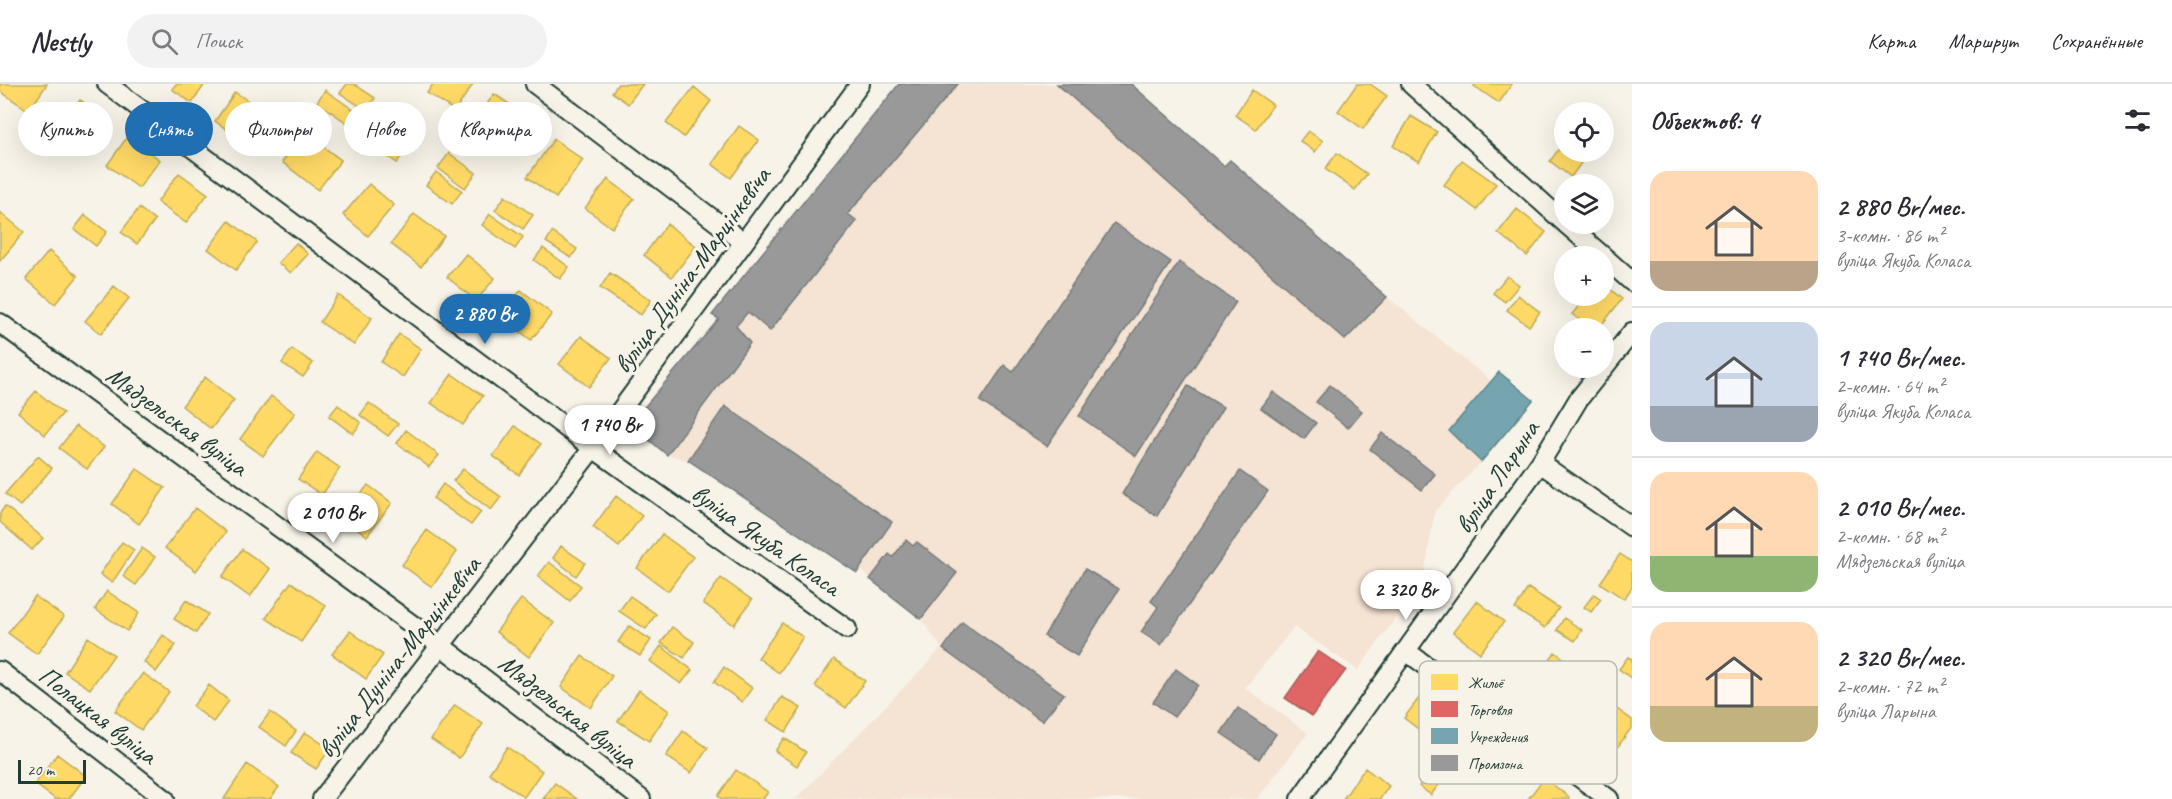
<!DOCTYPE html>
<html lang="ru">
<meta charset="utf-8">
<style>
body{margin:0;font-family:Caveat,sans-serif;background:#f2f2f3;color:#2b2b33;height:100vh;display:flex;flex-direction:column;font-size:22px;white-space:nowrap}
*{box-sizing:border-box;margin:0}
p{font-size:20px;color:#7c7c81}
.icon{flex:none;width:33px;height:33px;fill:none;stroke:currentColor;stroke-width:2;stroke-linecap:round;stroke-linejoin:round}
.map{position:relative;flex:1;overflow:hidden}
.details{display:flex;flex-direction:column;background:#fff;width:540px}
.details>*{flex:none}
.banner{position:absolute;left:18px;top:18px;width:570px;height:54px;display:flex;gap:12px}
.buttons{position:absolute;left:1554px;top:18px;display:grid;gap:12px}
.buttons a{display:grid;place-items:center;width:60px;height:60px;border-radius:50%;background:#fff;box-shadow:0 6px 24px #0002;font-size:30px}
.scale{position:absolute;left:18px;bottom:15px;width:68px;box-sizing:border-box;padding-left:6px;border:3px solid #1f3d34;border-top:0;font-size:16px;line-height:21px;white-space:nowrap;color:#1f3d34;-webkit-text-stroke:4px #f7f3e8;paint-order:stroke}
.price{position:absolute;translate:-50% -51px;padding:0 14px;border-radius:21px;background:#fff;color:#222;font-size:20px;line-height:39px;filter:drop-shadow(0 2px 3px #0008)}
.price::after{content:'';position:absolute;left:50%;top:36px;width:18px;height:14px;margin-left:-9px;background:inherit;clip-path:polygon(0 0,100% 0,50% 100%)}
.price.on{background:#1f6fb2;color:#fff}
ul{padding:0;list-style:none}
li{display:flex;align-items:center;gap:18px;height:150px;padding:0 18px}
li+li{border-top:2px solid #e1e1e2}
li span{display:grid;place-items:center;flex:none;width:168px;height:120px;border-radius:18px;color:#555}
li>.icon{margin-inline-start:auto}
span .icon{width:72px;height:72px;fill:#fffc;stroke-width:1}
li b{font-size:26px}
h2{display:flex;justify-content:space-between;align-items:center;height:72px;padding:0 18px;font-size:26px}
.pill{padding:0 21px;border-radius:27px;background:#fff;box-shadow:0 6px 24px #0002;font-size:21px;line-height:54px}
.pill.on{background:#1f6fb2;color:#fff}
header{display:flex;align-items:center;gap:36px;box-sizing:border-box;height:84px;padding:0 30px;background:#fff;border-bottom:2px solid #e1e1e2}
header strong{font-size:28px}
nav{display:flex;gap:33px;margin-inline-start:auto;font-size:21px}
.search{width:420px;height:54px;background:#f2f2f3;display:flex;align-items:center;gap:15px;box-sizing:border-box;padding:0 21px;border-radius:33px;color:#7c7c81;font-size:22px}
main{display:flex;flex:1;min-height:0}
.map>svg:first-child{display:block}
</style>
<header>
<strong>Nestly</strong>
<div class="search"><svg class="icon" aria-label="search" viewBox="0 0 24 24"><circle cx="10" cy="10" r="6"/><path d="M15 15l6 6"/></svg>Поиск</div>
<nav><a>Карта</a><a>Маршрут</a><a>Сохранённые</a></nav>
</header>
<main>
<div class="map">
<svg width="1632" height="715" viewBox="0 0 1632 715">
<rect width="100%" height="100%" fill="#f7f3e8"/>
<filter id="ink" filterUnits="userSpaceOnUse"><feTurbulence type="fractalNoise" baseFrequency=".0167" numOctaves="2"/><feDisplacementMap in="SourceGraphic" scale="12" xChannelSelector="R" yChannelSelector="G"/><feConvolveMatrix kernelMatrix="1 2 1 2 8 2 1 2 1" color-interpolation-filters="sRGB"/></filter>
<g filter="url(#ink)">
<path fill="#f5e3d3" d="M899 0H1131L1224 81 1230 76 1387 213 1491 297 1499 288 1533 316 1481 378 1435 427 1423 496 1358 586 1294 543 1245 604 1308 649 1257 715H796L942 564 921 535 860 485 857 489 688 376 667 371 630 340 718 235 712 230Z"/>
<path fill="#ffd966" stroke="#bcaa57" stroke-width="1.5" d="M0 0H47L29 27 0 7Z
M176 0H205L192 19 172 5Z
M347 0H354L375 14 367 27 340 9Z
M433 0H473L455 27 427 9Z
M618 0H643L628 20 612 8Z
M1357 0H1370L1387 12 1363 45 1338 27Z
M1475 0H1512L1499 19 1474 2Z
M694 3 711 17 684 53 666 39Z
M325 6 355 27 347 39 317 18Z
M1252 6 1273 21 1256 45 1235 31Z
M235 8 265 28 244 58 215 37Z
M494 10 526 31 504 62 473 40Z
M80 16 105 32 79 71 54 54Z
M396 27 420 44 411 58 386 41Z
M1411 32 1437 48 1419 78 1393 62Z
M739 42 759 56 731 94 712 80Z
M380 47 406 64 397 79 371 61Z
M1308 47 1323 57 1315 68 1300 57Z
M305 49 341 76 318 106 282 78Z
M128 52 160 76 139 104 107 81Z
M554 55 583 76 556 114 527 93Z
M1564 58V68H1589L1571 93 1550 77Z
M449 69 476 89 465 104 438 84Z
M1337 69 1367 90 1355 106 1325 85Z
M1462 76 1496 100 1477 126 1444 101Z
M436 88 462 107 452 120 426 101Z
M179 89 208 110 186 139 157 118Z
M608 95 634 115 612 144 585 124Z
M369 100 394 121 368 152 343 131Z
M505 112 533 131 523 145 495 126Z
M139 124 155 136 137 160 121 148Z
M1517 125 1546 148 1527 172 1498 149Z
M0 128 24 148 0 177Z
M414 130 444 152 421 183 391 160Z
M490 130 523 153 515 165 482 141Z
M85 131 107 148 96 162 74 145Z
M229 137 257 158 236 186 208 165Z
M667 140 696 162 672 193 644 171Z
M552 148 577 165 571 174 546 158Z
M296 159 308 170 291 189 278 179Z
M543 164 569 183 560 195 534 176Z
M49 167 78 192 55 220 26 195Z
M466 170 495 194 476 217 447 193Z
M610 189 651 216 641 231 600 204Z
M1507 192 1519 201 1505 218 1493 209Z
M1604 200 1622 215 1599 244H1591L1572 230 1587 212H1604Z
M114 202 129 214 101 250 85 237Z
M521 206 552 230 531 256 500 232Z
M338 211 372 234 354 261 320 238Z
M1518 211 1540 228 1529 242 1507 226Z
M399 250 421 265 403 293 381 278Z
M581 252 611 274 589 303 559 280Z
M292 265 313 279 303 293 282 279Z
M452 290 483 312 463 341 431 319Z
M205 293 234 316 211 345 182 322Z
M36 307 63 329 45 351 18 328Z
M271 312 295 329 263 372 240 355Z
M369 319 398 340 388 352 360 331Z
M338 321 361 339 353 350 329 332Z
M76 342 104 363 87 385 59 364Z
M515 342 541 360 519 391 493 372Z
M406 346 439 371 429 383 397 359Z
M317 368 340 384 322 411 298 395Z
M38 372 52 384 20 422 5 410Z
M137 385 165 404 139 440 112 420Z
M463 385 501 413 491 426 453 397Z
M443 400 481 428 471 441 433 414Z
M368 401 392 419 367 452 343 433Z
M616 412 642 432 619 463 593 443Z
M5 422 43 454 32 466 0 438V429Z
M195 424 226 448 196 487 165 464Z
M427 446 457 468 432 503 402 481Z
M662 450 693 473 668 507 637 484Z
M122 458 134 466 112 499 100 490Z
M561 462 585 479 576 492 553 474Z
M142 464 155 473 136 501 123 492Z
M242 465 270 485 250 513 222 493Z
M1620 470 1632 478V503L1624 515 1600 499Z
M549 478 581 502 570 517 538 492Z
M721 494 752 516 734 541 703 519Z
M291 498 326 522 301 558 266 534Z
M1528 504 1559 524 1545 544 1515 525Z
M107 507 139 529 127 547 95 525Z
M1594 510 1601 515 1591 528 1584 523Z
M35 512 64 533 37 570 8 549Z
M630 512 656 530 646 545 619 527Z
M521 515 554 539 529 573 496 548Z
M186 516 208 530 196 549 174 535Z
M1477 517 1504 538 1480 569 1453 548Z
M1564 534 1582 546 1575 557 1557 546Z
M782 539 803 553 779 589 758 574Z
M629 542 651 556 640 572 618 558Z
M672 543 694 558 684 574 661 559Z
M350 547 383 571 366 595 332 570Z
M163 551 176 561 156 588 144 578Z
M88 553 114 571 90 605 65 588Z
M661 562 692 586 681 600 650 577Z
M1555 568 1577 584 1554 616 1532 601Z
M582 572 612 592 591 624 561 603Z
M1628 573 1632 575V595L1619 585Z
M834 575 865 597 846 624 815 602Z
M724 583 752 604 742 618 714 598Z
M143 589 169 608 141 646 115 627Z
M209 601 229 617 213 638 193 622Z
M639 606 669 627 649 657 618 637Z
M1425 606 1452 627 1430 654 1404 634Z
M782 613 801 624 786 648 767 636Z
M1610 620 1632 636V643L1616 665 1590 647Z
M455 621 483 640 459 674 431 655Z
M270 628 296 647 286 662 259 643Z
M683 647 708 664 691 689 666 672Z
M305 648 330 665 316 685 291 669Z
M784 654 806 668 797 682 775 667Z
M1448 662 1461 672 1431 711 1419 702Z
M507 663 542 687 524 713 489 689Z
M57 670 86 692 69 715H55L35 700Z
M247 680 279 703 270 715H224Z
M1365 684 1389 702 1380 715H1343Z
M736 686 768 708 763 715H722L718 712Z
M1544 694 1569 713 1568 715H1528Z
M555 699 577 715H543Z"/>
<path fill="#e06666" stroke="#a65a57" stroke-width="1.5" d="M1318 567 1346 586 1312 632 1285 614Z"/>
<path fill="#76a5af" stroke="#5c868a" stroke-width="1.5" d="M1499 288 1533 316 1481 378 1449 347Z"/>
<path fill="#999" stroke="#747d7b" stroke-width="1.5" d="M899 0H958L848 130 857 137 770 247 748 228 736 242 750 259 667 371 630 340 719 235 712 231Z
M1057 0H1131L1224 82 1230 76 1387 213 1345 256Z
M1114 139 1171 178 1047 362 980 317 1004 281 1013 288Z
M1179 178 1236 218 1136 372 1079 332Z
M1330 301 1362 327 1348 344 1316 318Z
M1188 302 1223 323 1157 432 1122 410Z
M1273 308 1316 339 1304 355 1261 324Z
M725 322 892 438 857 489 688 376Z
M1382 349 1435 390 1422 406 1370 365Z
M1240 387 1268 407 1161 561 1141 548 1158 523 1151 517Z
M906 456 913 462 917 458 957 489 921 535 870 495 889 470 893 473Z
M1085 485 1119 505 1077 572 1044 552Z
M1391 488 1411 504 1395 524 1375 508Z
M962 538 1064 610 1042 637 943 565Z
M1176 585 1198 601 1174 633 1153 618Z
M1238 624 1276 650 1259 675 1221 649Z"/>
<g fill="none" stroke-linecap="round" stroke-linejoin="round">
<g stroke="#1f3d34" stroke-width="22">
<path id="minor" d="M107 0 593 364 847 545
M535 0 743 158
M1411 0 1564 138
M1566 140 1603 172
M1604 173 1632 198
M0 239 440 561 641 715
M1540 379 1632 443
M1406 567 1609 715
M0 587 165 715
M322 715 593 364 860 0
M1300 715 1540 379 1578 316 1632 248"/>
</g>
<use href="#minor" stroke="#f7f3e8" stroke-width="18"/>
</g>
</g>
<g text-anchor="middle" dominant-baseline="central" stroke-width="6" stroke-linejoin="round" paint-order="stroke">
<g font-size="26" fill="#1f3d34" stroke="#f7f3e8">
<text transform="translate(692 186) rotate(-54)">вуліца Дуніна-Марцінкевіча</text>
<text transform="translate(177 337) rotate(36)">Мядзельская вуліца</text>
<text transform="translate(1497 393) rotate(-56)">вуліца Ларына</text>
<text transform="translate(766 456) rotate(35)">вуліца Якуба Коласа</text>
<text transform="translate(399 573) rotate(-52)">вуліца Дуніна-Марцінкевіча</text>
<text transform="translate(568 627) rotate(38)">Мядзельская вуліца</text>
<text transform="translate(98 631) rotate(38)">Полацкая вуліца</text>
</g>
</g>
<rect x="1419" y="577" width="198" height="123" rx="9" fill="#f7f3e8" stroke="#b6bcb2" stroke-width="1.5"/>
<rect x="1431" y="590" width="27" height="16" fill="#ffd966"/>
<rect x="1431" y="617" width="27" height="16" fill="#e06666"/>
<rect x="1431" y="644" width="27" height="16" fill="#76a5af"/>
<rect x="1431" y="671" width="27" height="16" fill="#999"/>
<g font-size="16" fill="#1f3d34">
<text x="1468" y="604">Жильё</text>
<text x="1468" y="631">Торговля</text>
<text x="1468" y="658">Учреждения</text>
<text x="1468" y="685">Промзона</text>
</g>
</svg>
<div class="buttons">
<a><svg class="icon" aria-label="locate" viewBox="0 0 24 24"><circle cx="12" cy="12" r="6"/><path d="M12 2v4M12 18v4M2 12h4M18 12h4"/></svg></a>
<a><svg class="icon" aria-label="layers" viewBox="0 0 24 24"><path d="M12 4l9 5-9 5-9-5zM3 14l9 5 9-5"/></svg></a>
<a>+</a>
<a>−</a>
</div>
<div class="scale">20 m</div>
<b class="price on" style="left:485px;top:261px">2 880 Br</b>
<b class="price" style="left:610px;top:372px">1 740 Br</b>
<b class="price" style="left:333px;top:460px">2 010 Br</b>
<b class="price" style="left:1406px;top:537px">2 320 Br</b>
<div class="banner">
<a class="pill">Купить</a>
<a class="pill on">Снять</a>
<a class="pill">Фильтры</a>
<a class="pill">Новое</a>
<a class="pill">Квартира</a>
</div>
</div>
<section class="details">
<h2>Объектов: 4<svg class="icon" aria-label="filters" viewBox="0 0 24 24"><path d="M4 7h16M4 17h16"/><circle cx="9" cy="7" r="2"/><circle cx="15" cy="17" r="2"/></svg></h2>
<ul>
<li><span style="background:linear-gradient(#ffd9b3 75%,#b9a48a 0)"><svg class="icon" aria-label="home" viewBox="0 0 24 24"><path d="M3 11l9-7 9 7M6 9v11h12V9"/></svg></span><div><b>2 880 Br/мес.</b><p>3-комн. · 86 m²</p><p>вуліца Якуба Коласа</p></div></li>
<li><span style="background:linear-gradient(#c9d6e8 70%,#9aa5b1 0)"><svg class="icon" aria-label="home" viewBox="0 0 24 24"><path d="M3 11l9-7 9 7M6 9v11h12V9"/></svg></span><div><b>1 740 Br/мес.</b><p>2-комн. · 64 m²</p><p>вуліца Якуба Коласа</p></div></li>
<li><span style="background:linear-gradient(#ffd9b3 70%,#8fb573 0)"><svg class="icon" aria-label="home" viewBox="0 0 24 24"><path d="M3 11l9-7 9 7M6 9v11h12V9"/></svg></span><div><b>2 010 Br/мес.</b><p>2-комн. · 68 m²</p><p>Мядзельская вуліца</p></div></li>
<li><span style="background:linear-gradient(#ffd9b3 70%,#c2b280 0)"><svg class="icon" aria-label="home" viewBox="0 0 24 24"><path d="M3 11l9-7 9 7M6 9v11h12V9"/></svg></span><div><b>2 320 Br/мес.</b><p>2-комн. · 72 m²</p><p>вуліца Ларына</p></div></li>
</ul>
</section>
</main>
